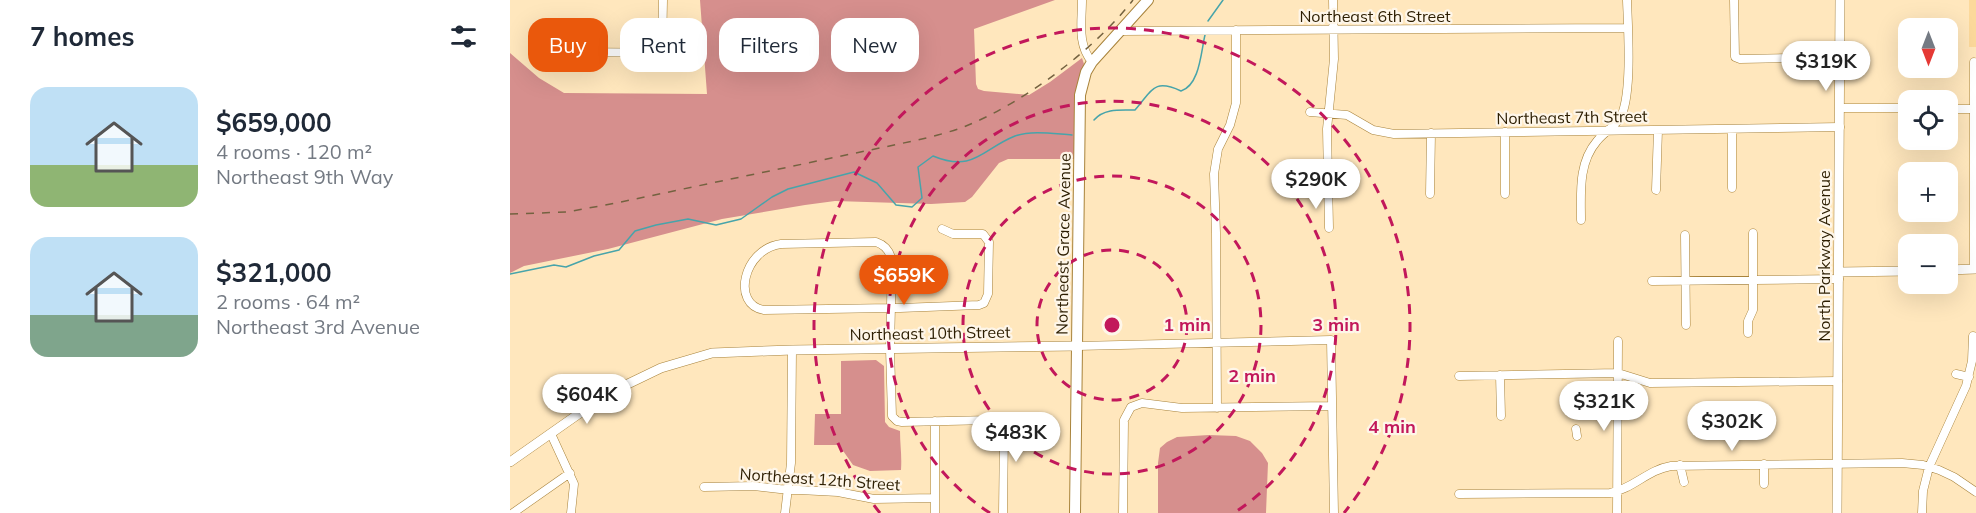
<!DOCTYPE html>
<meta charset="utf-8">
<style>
body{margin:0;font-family:Mulish,sans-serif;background:#f6f6f7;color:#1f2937;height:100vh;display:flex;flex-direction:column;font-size:22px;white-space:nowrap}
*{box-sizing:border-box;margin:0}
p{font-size:20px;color:#747a83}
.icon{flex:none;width:33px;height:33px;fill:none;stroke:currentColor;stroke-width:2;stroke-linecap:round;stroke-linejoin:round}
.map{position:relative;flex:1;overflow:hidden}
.side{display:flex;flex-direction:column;background:#fff;width:510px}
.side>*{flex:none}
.hud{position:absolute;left:18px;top:18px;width:570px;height:54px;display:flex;gap:12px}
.needle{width:39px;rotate:180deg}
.buttons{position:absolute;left:1388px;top:18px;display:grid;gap:12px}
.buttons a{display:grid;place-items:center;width:60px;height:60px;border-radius:12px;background:#fff;box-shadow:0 6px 24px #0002;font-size:30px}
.price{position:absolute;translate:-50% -51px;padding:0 14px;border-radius:21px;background:#fff;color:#222;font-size:20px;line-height:39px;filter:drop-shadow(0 2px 3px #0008)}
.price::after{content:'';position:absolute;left:50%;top:36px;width:18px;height:14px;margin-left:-9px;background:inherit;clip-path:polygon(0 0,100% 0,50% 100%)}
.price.on{background:#ea580c;color:#fff}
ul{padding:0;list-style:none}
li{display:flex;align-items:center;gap:18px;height:150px;padding:0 30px}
li span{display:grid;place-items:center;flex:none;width:168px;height:120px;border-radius:18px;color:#555}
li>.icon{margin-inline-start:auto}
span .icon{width:72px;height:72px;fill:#fffc;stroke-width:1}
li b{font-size:26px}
h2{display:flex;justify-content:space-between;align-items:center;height:72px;padding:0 30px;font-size:26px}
.tag{padding:0 21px;border-radius:18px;background:#fff;box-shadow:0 6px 24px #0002;font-size:21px;line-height:54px}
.tag.on{background:#ea580c;color:#fff}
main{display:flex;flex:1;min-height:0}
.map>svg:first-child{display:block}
</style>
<main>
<section class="side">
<h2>7 homes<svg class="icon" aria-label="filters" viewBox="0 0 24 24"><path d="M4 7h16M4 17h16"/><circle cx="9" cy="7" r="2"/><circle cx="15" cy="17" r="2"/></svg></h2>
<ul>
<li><span style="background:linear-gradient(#bfe0f5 65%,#8fb573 0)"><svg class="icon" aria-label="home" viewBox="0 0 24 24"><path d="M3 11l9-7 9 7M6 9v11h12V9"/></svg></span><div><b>$659,000</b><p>4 rooms · 120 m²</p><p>Northeast 9th Way</p></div></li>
<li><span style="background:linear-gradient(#bfe0f5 65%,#7fa58c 0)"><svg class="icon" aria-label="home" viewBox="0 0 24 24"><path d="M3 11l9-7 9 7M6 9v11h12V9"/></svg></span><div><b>$321,000</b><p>2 rooms · 64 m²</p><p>Northeast 3rd Avenue</p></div></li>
</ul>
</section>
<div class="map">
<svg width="1466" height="513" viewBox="0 0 1466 513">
<rect width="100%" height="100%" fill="#ffe7bd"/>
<path fill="#fcd99b" d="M1459 0H1466V47H1459Z"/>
<path fill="#d68f8d" d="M190 0H545L464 29 466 84 468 89 474 91 519 95 540 82 572 58 574 64 565 96V159H498L489 163 462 197 455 202 421 204 325 201 295 205 212 219 98 249 14 266 0 273V53L29 78 54 93 197 94Z
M366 360 374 366 375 422 379 427 390 431C390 445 392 455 391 470L360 471 343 465 329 445H304L305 414H331V361Z
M699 435 726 436 740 441 752 453 758 463 756 513H648V463L650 448 657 442 667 437Z"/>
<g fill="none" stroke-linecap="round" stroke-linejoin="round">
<path stroke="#47a4aa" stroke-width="1.5" d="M698 21 713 0
M584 120C594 108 611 110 625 110 642 91 643 78 671 91 690 85 691 51 695 35
M0 274 44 265 56 267 84 256 109 250 125 231 146 225 178 219 206 225 231 219 262 197 278 189 344 172 367 183 386 205 402 207 412 198 408 167 423 156C464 173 472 149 505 136 522 130 545 134 562 135"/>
<g stroke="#a8833b" stroke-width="9">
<path id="minor" d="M572 0C572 22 567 44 582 62
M1224 0 1225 57 1230 59 1330 57
M612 31 1118 28
M50 52 190 53
M152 53 153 0
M1330 108H1398
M1437 109H1466
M800 112 837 115 863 130 884 134 1330 127
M1222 129V188
M995 132V194
M1146 190 1148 130
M800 192 837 191
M920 194 921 133
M1071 220C1071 193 1068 163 1087 141 1095 131 1107 126 1112 114 1122 89 1118 29 1117 0
M819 228 817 129 824 59 823 0
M432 229 443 234H473L479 242 478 294 474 303 469 305 390 308H381L254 310C221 305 233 249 271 244L366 242C375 245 380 251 382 261L380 349 382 416 387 421 392 422 482 420 490 423 494 431 493 513
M1175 235 1176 325
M1464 269V62
M1142 281 1329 279
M1238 333V321L1243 310V233
M567 346 821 340 824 513
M1446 374 1459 377
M990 375 991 416
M949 376 1108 373 1140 383 1328 381
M707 408 706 233 704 174 708 149 720 125 726 103V30
M425 421V513
M1066 429 1067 436
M41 434 64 484 61 513
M1254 464V484
M1170 465 1174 482
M194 487 244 486 270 489 328 492 364 499 425 498
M949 494 1100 493C1123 489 1137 470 1161 466L1392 463 1413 465 1429 470 1444 477 1466 492
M3 513 60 473
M275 513 281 463 282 350
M613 513 614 420 621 407 632 403 672 408 822 406
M1107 513 1108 341
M1412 513 1413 491 1419 467 1456 386 1462 361 1463 336"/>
</g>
<g stroke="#a8833b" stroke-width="10">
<path id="tertiary" d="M1437 270 1466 269
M1329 272 1398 271
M0 462 97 394 151 368 202 353 282 350 567 346
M1327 513 1330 0"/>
</g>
<g stroke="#a8833b" stroke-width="12">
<path id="secondary" d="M565 513 570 95 576 72 582 62 638 0"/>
</g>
<use href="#minor" stroke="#fff" stroke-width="8"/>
<use href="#tertiary" stroke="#fff" stroke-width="9"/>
<use href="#secondary" stroke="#fff" stroke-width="10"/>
<path stroke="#746240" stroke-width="1.5" stroke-dasharray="8 8" stroke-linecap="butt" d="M0 214 57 212 106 203 408 140C424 136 441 132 456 126 515 102 585 49 623 0"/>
</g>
<g fill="none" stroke="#c2185b" stroke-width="3" stroke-dasharray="10 8">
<circle cx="602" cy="325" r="75"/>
<circle cx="602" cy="325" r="149"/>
<path d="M480 513A224 224 0 1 1 724 513"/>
<path d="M370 513A298 298 0 1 1 834 513"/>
</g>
<g text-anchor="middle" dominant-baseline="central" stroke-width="4.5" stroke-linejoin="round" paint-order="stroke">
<g font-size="16" fill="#2c1d00" stroke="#fef6e9">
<text x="865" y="16">Northeast 6th Street</text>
<text transform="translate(1062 117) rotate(-1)">Northeast 7th Street</text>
<text transform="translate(553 244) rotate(-89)">Northeast Grace Avenue</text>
<text transform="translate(1314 256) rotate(-90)">North Parkway Avenue</text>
<text transform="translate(420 333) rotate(-1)">Northeast 10th Street</text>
<text transform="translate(310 479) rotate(4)">Northeast 12th Street</text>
</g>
</g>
<circle cx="602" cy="325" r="9" fill="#c2185b" stroke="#fef6e9" stroke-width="3"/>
<g font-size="18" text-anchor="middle" font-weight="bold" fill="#c2185b" stroke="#fef6e9" stroke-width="4.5" stroke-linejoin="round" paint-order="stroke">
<text x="677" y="331">1 min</text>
<text x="826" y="331">3 min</text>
<text x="742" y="382">2 min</text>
<text x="882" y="433">4 min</text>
</g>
</svg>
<div class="buttons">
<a><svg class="needle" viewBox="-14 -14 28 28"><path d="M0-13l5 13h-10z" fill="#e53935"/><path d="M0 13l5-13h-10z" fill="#747a83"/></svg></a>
<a><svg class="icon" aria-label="locate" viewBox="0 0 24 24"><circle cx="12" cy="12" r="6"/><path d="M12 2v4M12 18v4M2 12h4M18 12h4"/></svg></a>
<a>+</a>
<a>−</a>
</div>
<b class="price" style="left:1316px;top:92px">$319K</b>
<b class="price" style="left:806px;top:210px">$290K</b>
<b class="price on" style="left:394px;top:306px">$659K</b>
<b class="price" style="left:77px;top:425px">$604K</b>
<b class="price" style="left:1094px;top:432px">$321K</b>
<b class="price" style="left:1222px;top:452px">$302K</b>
<b class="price" style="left:506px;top:463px">$483K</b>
<div class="hud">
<a class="tag on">Buy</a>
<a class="tag">Rent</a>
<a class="tag">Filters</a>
<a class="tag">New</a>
</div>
</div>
</main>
